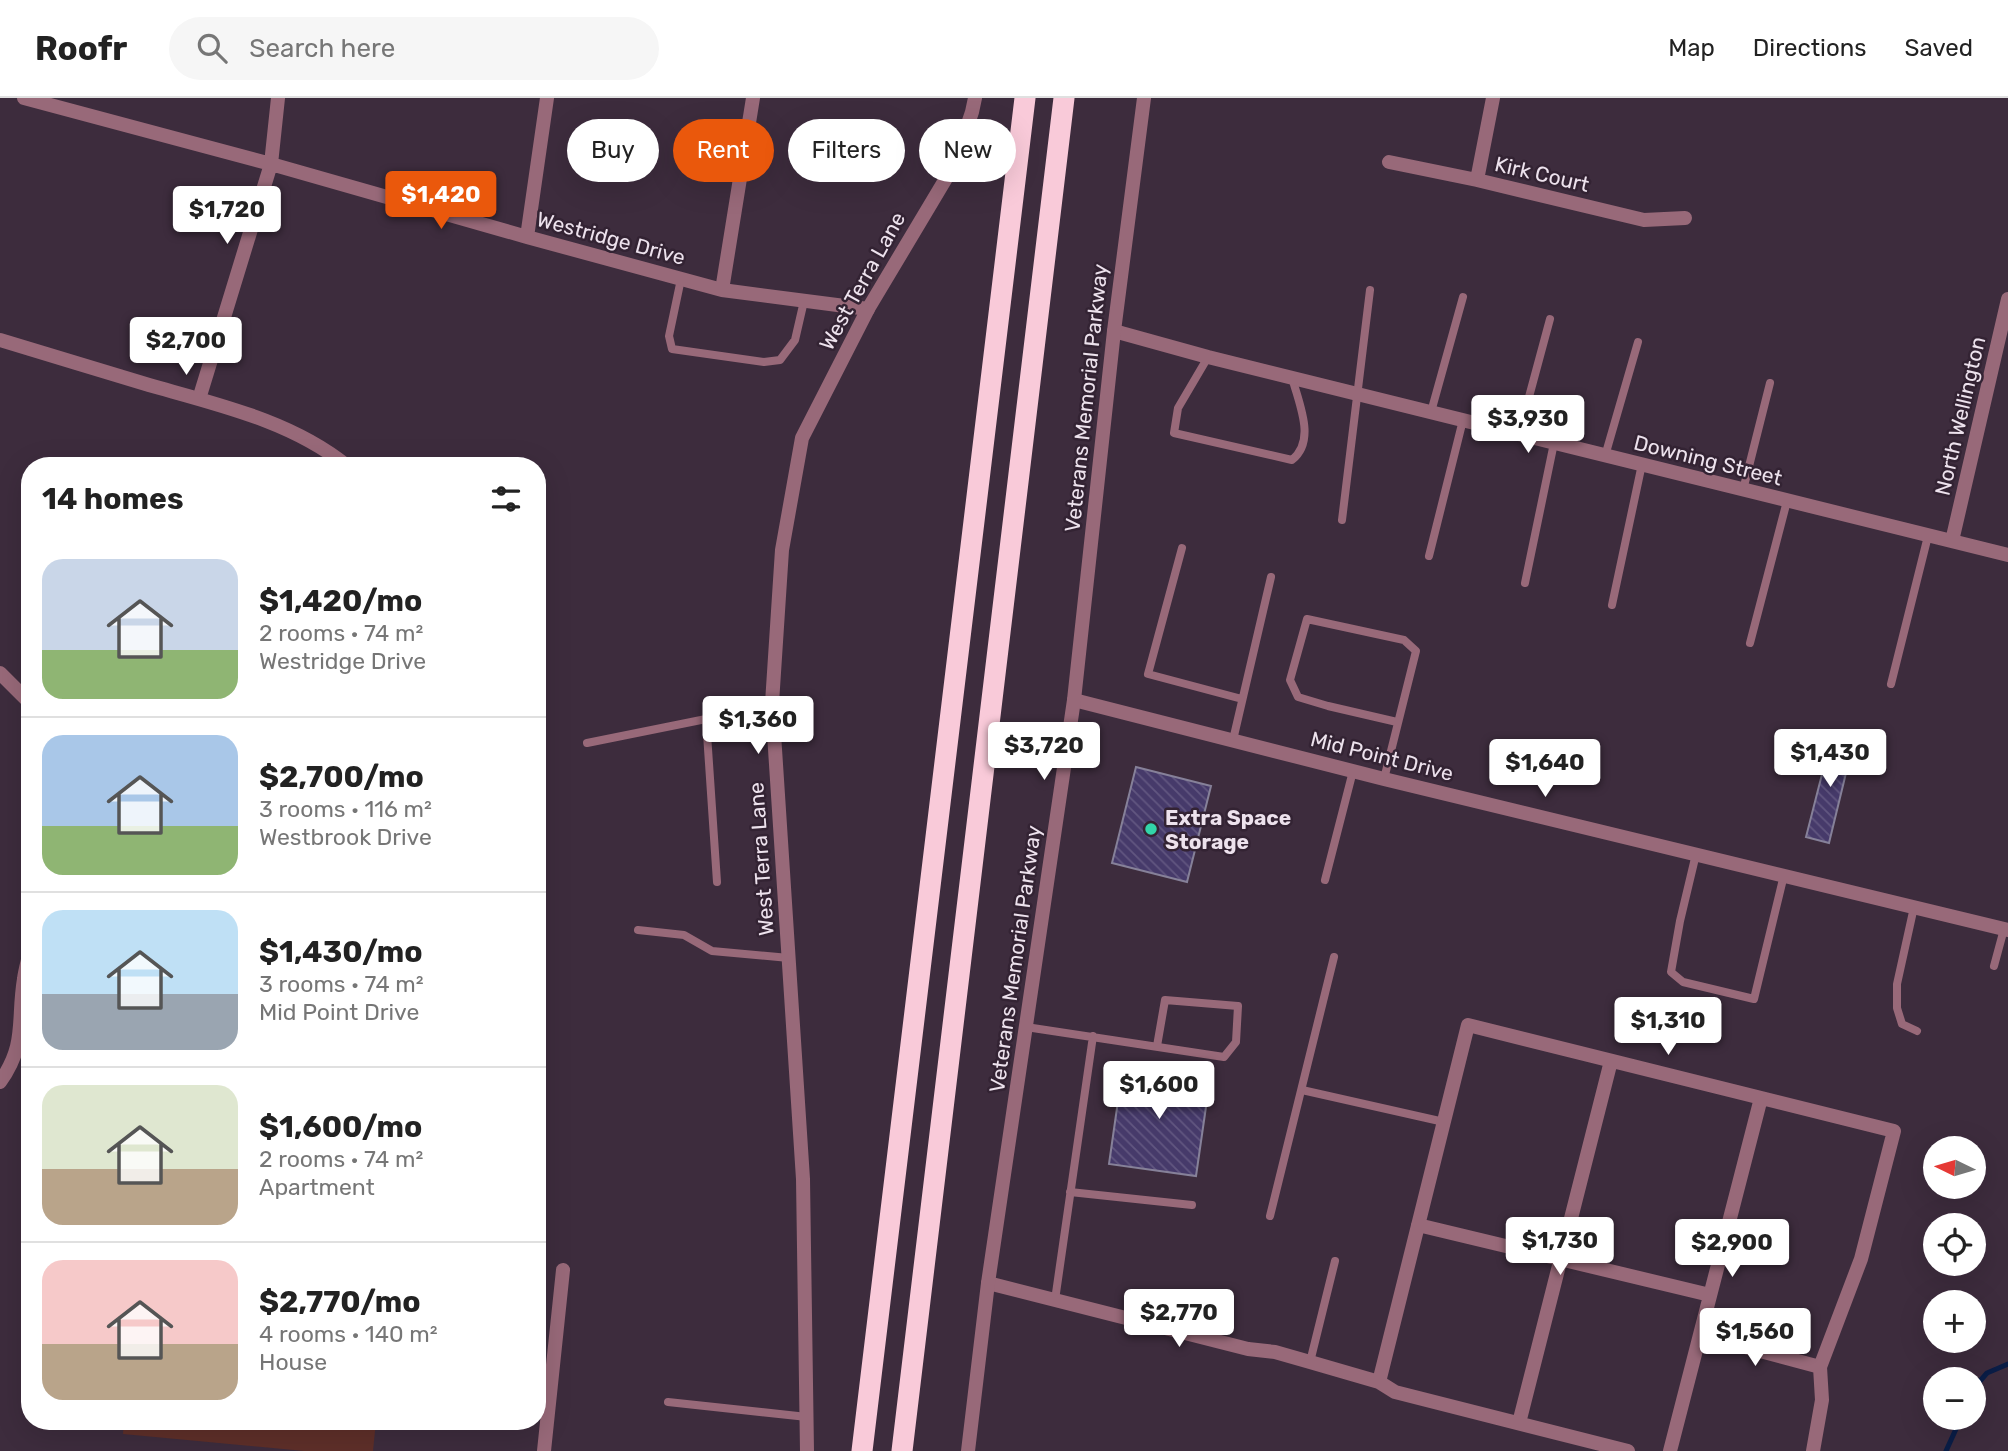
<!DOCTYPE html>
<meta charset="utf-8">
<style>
body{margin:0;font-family:Rubik,sans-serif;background:#f6f6f6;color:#222;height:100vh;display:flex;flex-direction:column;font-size:26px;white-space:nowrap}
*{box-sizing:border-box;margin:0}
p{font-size:23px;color:#767676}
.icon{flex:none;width:38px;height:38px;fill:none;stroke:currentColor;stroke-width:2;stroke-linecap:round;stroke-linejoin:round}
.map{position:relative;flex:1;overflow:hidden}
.drawer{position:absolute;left:21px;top:359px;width:525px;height:973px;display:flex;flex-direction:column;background:#fff;border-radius:28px;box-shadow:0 7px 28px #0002}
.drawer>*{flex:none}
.banner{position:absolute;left:567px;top:21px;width:665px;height:63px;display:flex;gap:14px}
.needle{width:46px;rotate:275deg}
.fabs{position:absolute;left:1923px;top:1038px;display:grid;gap:14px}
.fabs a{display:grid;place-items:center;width:63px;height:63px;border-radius:50%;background:#fff;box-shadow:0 7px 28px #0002;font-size:35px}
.price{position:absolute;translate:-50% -60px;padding:0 16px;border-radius:7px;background:#fff;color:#222;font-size:23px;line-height:46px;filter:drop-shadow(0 2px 4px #0008)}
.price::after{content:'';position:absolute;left:50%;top:42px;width:21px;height:16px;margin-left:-10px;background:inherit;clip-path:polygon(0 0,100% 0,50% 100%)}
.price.on{background:#ea580c;color:#fff}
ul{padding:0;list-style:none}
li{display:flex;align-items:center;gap:21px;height:175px;padding:0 21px}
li+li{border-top:2px solid #e0e0e0}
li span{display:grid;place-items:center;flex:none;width:196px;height:140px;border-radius:21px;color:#555}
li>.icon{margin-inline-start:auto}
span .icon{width:84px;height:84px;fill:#fffc;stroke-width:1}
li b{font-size:30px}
h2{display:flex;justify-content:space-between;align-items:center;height:84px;padding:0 21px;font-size:30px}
.pill{padding:0 24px;border-radius:32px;background:#fff;box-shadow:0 7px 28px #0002;font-size:24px;line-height:63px}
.pill.on{background:#ea580c;color:#fff}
header{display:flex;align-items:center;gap:42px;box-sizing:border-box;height:98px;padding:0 35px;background:#fff;border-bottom:2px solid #e0e0e0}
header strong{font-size:33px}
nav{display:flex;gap:38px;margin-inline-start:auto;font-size:24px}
.search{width:490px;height:63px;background:#f6f6f6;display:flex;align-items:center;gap:18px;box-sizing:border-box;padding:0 24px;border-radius:38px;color:#767676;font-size:26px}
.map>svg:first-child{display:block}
</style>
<header>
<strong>Roofr</strong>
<div class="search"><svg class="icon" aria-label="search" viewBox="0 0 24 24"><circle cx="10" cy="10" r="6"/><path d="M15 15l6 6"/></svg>Search here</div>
<nav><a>Map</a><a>Directions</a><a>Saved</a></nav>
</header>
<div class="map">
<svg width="2008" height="1353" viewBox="0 0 2008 1353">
<defs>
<pattern id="building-back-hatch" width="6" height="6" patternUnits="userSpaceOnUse" patternTransform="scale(1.75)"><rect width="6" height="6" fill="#463a6a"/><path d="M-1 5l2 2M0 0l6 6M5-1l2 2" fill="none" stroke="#615680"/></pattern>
</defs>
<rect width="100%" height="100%" fill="#3d2c3d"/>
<path fill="#5e2f29" d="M124 1323H376L373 1353H304L123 1336Z"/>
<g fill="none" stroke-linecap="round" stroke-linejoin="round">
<path stroke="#0a1d46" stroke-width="5" d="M1974 1290 1987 1275 2008 1266
M1946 1353 1961 1320"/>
</g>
<path fill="url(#building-back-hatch)" stroke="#868199" stroke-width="2" d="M1832 637 1854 642 1829 745 1806 739Z
M1136 669 1211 688 1187 784 1112 765Z
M1123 968 1210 981 1196 1078 1109 1066Z"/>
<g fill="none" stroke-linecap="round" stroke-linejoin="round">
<path stroke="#986979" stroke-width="8" d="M681 181 669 238 672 251 764 264 780 262 795 242 804 203
M1208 259 1178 310 1174 335 1292 362C1317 342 1298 304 1292 279
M1431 314 1463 199
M1519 336 1550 221
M1605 358 1638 244
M1743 392 1770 285
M1342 422 1370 192
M1182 450 1148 576 1242 601
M1429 458 1463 322
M1525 485 1554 345
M1612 507 1642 366
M1750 545 1787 403
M1891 586 1928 438
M1233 642 1271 479
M587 645 706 621
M1384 681 1416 553 1404 542 1307 521 1290 582 1298 599 1328 608 1397 624
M1696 756 1680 823 1671 874 1683 884 1754 901 1784 777
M1325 782 1353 673
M717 784 706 621 773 609
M1914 809 1897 886V910L1902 926 1917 933
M638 832 684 837 712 853 789 860
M1994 868 2004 831
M1026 929 1224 959 1236 944 1238 908 1165 902 1157 948
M1302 992 1444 1024
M1070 1094 1192 1107
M1270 1118 1334 859
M1055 1202 1093 938
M1310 1264 1335 1163
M668 1304 807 1319"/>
<path stroke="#986979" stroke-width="14" d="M24 0 271 66 527 139 722 192 868 211
M1389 64 1477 82 1644 122 1685 120
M1477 82 1493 0
M527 139 547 0
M722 192 753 0
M1114 233 1208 259 2008 457
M0 242C50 257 99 272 149 287 216 306 292 323 347 368
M199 301 271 66 278 0
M1952 443 2008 201
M0 575 30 605
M1074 602 1384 681 2008 832
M0 984C27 946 17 923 24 881 25 872 28 863 30 853
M1418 1127 1710 1197
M988 1185 1248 1251 1275 1254 1310 1264 1379 1284 1395 1294 1628 1353
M1700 1237 1820 1269
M1379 1284 1468 927 1894 1033 1861 1161 1820 1269 1822 1302 1813 1353
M1519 1325 1611 963
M544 1353 563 1172
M1670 1353 1761 1000"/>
<path stroke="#986979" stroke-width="14" d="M807 1353 803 1081 772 605 782 452 802 340 868 211 954 67 972 14 975 0
M968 1353 988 1185 1074 602 1114 233 1144 0"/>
<path stroke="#f9cad9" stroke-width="21" d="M862 1353 1025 0
M902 1353 1064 0"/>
</g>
<circle fill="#32d4a9" stroke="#332333" stroke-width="2.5" cx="1151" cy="731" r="7"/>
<g text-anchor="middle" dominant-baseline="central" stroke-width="5" stroke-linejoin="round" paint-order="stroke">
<g font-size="21" fill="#ede2ed" stroke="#332333">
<text transform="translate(1542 76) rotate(13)">Kirk Court</text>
<text transform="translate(611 140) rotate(15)">Westridge Drive</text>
<text transform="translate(862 183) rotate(-61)">West Terra Lane</text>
<text transform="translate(1086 300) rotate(-84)">Veterans Memorial Parkway</text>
<text transform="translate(1960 318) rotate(-77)">North Wellington</text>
<text transform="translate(1708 362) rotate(14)">Downing Street</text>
<text transform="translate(1382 658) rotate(14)">Mid Point Drive</text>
<text transform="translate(761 761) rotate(-94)">West Terra Lane</text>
<text transform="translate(1015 861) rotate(-82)">Veterans Memorial Parkway</text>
</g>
<g font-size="21" font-weight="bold" fill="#ede2ed" stroke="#332333" text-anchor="start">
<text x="1165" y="719">Extra Space<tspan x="1165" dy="24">Storage</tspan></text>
</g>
</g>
</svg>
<div class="fabs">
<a><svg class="needle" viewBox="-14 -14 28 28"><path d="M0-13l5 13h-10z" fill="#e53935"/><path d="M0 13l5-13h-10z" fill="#767676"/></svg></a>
<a><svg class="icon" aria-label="locate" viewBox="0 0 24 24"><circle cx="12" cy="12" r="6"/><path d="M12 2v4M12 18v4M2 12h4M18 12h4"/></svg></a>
<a>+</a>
<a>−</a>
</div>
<b class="price on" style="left:441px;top:133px">$1,420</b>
<b class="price" style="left:227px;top:148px">$1,720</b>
<b class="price" style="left:186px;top:279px">$2,700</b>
<b class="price" style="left:1528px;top:357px">$3,930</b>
<b class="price" style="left:758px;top:658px">$1,360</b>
<b class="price" style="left:1044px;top:684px">$3,720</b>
<b class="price" style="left:1830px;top:691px">$1,430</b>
<b class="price" style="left:1545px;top:701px">$1,640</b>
<b class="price" style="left:1668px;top:959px">$1,310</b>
<b class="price" style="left:1159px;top:1023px">$1,600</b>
<b class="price" style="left:1560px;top:1179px">$1,730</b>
<b class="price" style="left:1732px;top:1181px">$2,900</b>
<b class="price" style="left:1179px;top:1251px">$2,770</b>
<b class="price" style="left:1755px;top:1270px">$1,560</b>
<div class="banner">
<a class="pill">Buy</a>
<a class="pill on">Rent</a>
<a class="pill">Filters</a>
<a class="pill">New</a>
</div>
<section class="drawer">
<h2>14 homes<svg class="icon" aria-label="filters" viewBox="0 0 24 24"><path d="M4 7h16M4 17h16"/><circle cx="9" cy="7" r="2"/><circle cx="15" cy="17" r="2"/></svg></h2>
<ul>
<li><span style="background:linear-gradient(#c9d6e8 65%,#8fb573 0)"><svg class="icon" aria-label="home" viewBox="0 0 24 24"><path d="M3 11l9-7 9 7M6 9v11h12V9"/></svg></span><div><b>$1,420/mo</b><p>2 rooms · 74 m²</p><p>Westridge Drive</p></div></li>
<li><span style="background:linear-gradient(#a9c7e8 65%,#8fb573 0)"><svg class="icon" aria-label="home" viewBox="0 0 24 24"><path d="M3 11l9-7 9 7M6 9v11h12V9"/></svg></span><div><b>$2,700/mo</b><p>3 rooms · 116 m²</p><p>Westbrook Drive</p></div></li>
<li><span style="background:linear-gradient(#bfe0f5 60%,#9aa5b1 0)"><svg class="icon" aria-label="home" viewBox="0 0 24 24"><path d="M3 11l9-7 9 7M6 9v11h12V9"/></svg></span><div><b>$1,430/mo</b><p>3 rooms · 74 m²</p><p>Mid Point Drive</p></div></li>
<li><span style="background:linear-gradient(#dfe7d0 60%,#b9a48a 0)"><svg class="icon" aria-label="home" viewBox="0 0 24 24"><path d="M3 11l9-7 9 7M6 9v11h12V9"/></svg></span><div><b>$1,600/mo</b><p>2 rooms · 74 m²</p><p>Apartment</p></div></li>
<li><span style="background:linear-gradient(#f6c9c9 60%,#b9a48a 0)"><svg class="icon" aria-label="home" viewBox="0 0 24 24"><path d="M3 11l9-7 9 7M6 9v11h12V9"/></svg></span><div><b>$2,770/mo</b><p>4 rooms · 140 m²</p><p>House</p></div></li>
</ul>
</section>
</div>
